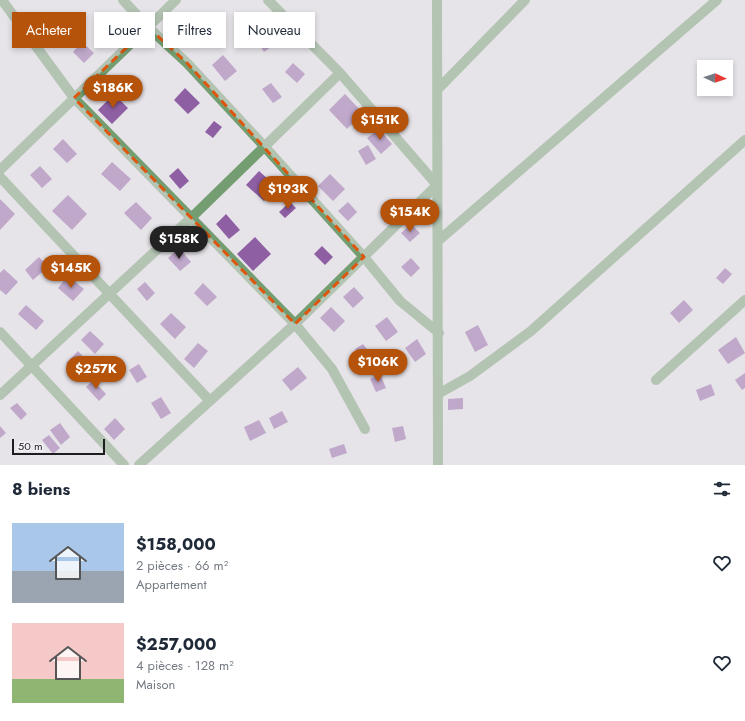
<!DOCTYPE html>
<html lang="fr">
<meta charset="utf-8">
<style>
body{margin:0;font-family:Jost,sans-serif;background:#f6f6f7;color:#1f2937;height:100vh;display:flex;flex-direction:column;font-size:15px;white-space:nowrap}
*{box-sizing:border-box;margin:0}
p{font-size:13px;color:#747a83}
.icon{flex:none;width:22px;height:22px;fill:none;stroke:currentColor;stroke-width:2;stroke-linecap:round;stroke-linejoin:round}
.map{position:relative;height:465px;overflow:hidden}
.sheet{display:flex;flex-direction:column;background:#fff;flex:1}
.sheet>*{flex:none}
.guide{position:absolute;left:12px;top:12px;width:400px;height:36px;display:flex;gap:8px}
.needle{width:26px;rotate:93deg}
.controls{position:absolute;left:697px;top:60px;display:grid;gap:8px}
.controls a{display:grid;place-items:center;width:36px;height:36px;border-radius:0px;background:#fff;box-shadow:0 2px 6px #0003;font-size:20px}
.scale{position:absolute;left:12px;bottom:10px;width:93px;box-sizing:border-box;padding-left:4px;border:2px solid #1d1c1e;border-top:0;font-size:11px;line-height:14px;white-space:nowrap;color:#1d1c1e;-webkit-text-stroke:3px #f4f1f6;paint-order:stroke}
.price{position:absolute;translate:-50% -34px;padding:0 9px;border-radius:14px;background:#b45309;color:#fff;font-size:13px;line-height:26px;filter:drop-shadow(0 1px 2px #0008)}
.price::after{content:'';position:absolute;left:50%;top:24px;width:12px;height:9px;margin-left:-6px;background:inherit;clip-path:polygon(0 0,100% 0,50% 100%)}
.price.current{background:#222;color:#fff}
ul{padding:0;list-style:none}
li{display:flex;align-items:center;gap:12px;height:100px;padding:0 12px}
li span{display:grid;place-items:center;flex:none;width:112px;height:80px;border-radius:0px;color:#555}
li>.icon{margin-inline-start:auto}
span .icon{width:48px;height:48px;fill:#fffc;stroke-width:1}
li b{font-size:17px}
h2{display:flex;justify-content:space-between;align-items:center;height:48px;padding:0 12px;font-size:17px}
.pill{padding:0 14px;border-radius:0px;background:#fff;box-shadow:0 2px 6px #0003;font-size:14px;line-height:36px}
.pill.current{background:#b45309;color:#fff}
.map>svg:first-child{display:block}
</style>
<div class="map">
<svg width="745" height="465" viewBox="0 0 745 465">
<rect width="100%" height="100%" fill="#e7e4e9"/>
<path fill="#8f5fa4" d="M266 33 274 45 264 52 256 39Z
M82 42 94 53 84 63 73 52Z
M223 55 237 71 225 81 212 65Z
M293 63 305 74 297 83 285 72Z
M271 83 282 97 273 103 262 89Z
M185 88 200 103 188 114 174 100Z
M114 94 128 108 112 124 98 110Z
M345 94 363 113 347 129 329 110Z
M214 121 222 127 213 138 205 132Z
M379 129 392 144 381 154 367 138Z
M63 139 77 154 67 163 53 149Z
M368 145 376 159 366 165 358 151Z
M112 162 131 179 120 191 101 174Z
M40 166 52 179 42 188 30 175Z
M178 168 189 181 180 189 169 176Z
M259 171 277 187 264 201 246 185Z
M330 174 345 189 333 201 318 186Z
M68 195 87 214 72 230 52 211Z
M0 199 15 214 0 230Z
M136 202 152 218 141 230 124 213Z
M290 202 296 208 285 218 279 212Z
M348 202 357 212 348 221 338 211Z
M226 214 240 230 229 239 216 224Z
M411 224 420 233 410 242 401 233Z
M255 237 271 254 253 271 237 254Z
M322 246 333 257 325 265 314 254Z
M179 248 191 262 180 271 168 258Z
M39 257 48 267 33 280 25 270Z
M411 258 420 268 411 277 401 267Z
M725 268 732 274 723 284 716 278Z
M4 269 18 282 6 295 0 290V273Z
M68 276 84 289 73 301 58 288Z
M145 282 155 293 147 301 137 289Z
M203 283 217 297 207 306 194 293Z
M354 287 364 298 353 308 343 297Z
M684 300 693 310 679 323 670 313Z
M26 305 44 321 36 330 18 314Z
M331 307 345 321 334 332 320 318Z
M171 313 186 327 175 339 160 324Z
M387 317 398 332 386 341 375 326Z
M478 325 488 345 475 352 465 332Z
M90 331 104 344 95 354 81 340Z
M736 337 745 353 728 364 718 350Z
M417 339 426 354 415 362 405 348Z
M198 343 208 351 194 368 184 359Z
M363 344 373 357 365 363 355 349Z
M78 351 89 363 77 375 66 363Z
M139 364 147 377 137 383 129 370Z
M298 367 307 378 291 391 282 380Z
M745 373V388L742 390 735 380Z
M380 374 386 388 376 392 370 379Z
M93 380 106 394 99 401 86 387Z
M711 384 715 395 700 401 696 390Z
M161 397 171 413 161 419 151 403Z
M463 398V409L448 410V399Z
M17 403 27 414 21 420 10 408Z
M282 411 288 422 274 429 269 418Z
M115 418 125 429 114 440 104 429Z
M259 420 266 433 250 441 244 427Z
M60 423 70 437 61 445 50 430Z
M0 426 6 433 0 438Z
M403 426 406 439 395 442 392 428Z
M49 435 60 448 53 454 42 440Z
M344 444 347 453 332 458 329 449Z"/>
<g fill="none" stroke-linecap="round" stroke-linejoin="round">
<path stroke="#749e71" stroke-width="10" d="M2 0 74 98 295 324 332 369 365 429
M123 0 148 27 187 63 264 146 364 257 400 301 439 333
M437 0 438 465
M437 90 525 0
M0 170 176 0
M0 177 210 401
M438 241 717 0
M0 332 124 465
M656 380 745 300
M438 394 470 376 531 331 745 140
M0 395 191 218 340 73
M139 465 295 324 437 185 340 73 268 0"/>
</g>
<path d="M0 0H745V465H0ZM148 27 187 63 364 257 295 324 74 98Z" fill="#e7e4e9" fill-opacity=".55" fill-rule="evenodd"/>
<path fill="none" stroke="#de560d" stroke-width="3" stroke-dasharray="8 5" stroke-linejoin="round" d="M148 27 187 63 364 257 295 324 74 98Z"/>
</svg>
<div class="controls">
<a><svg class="needle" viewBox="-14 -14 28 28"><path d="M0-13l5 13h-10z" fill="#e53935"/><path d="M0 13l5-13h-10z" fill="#747a83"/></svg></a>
</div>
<div class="scale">50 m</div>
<b class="price" style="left:113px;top:109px">$186K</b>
<b class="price" style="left:380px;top:141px">$151K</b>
<b class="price" style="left:288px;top:210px">$193K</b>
<b class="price" style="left:410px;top:233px">$154K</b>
<b class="price current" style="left:179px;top:260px">$158K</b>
<b class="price" style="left:71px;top:289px">$145K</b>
<b class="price" style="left:378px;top:383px">$106K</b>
<b class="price" style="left:96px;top:390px">$257K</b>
<div class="guide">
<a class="pill current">Acheter</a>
<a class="pill">Louer</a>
<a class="pill">Filtres</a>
<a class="pill">Nouveau</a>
</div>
</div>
<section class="sheet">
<h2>8 biens<svg class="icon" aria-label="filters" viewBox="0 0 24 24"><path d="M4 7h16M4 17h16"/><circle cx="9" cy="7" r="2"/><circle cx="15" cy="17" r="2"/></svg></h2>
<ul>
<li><span style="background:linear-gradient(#a9c7e8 60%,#9aa5b1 0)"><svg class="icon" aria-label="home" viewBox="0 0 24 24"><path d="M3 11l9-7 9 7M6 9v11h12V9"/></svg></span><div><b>$158,000</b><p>2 pièces · 66 m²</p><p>Appartement</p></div><svg class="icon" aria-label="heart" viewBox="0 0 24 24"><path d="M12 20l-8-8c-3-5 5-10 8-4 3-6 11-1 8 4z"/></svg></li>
<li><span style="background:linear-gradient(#f6c9c9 70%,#8fb573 0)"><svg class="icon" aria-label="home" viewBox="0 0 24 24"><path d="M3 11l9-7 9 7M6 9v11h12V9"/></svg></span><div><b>$257,000</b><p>4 pièces · 128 m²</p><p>Maison</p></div><svg class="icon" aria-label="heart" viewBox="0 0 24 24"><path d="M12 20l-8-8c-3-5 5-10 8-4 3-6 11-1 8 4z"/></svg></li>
</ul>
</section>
